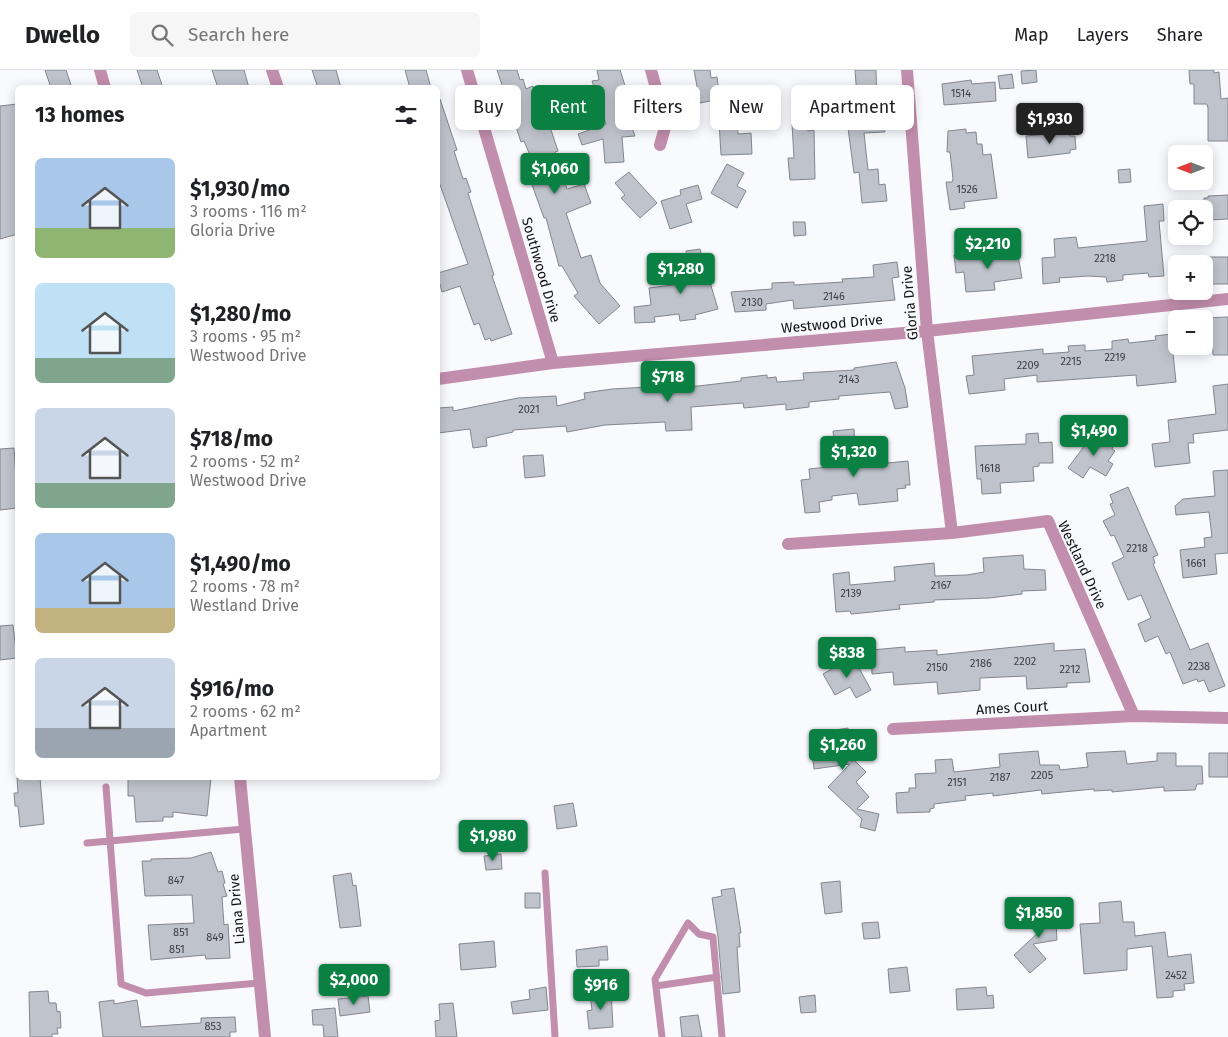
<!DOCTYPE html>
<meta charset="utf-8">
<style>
body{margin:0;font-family:"Fira Sans",sans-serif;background:#f6f6f6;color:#202124;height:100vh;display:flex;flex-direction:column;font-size:19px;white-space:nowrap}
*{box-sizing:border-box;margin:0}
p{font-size:16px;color:#757577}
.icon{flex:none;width:28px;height:28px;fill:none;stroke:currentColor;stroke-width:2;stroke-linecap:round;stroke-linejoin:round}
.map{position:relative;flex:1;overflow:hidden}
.panel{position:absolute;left:15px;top:15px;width:425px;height:695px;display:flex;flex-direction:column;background:#fff;border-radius:8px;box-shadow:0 2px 12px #0003}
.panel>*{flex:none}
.top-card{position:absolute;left:455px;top:15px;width:475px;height:45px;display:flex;gap:10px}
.needle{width:32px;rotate:270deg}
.buttons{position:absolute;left:1168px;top:75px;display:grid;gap:10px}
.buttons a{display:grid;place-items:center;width:45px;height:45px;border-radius:8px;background:#fff;box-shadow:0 2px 12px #0003;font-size:25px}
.price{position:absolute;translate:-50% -42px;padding:0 11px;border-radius:5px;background:#0b8043;color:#fff;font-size:16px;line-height:32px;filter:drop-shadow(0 1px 2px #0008)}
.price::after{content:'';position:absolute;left:50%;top:30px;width:15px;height:11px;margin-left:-8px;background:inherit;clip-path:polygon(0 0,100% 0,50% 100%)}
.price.on{background:#222;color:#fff}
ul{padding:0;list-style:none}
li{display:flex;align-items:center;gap:15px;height:125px;padding:0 20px}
li span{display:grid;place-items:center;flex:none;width:140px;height:100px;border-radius:8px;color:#555}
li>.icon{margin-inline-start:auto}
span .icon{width:60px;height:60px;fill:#fffc;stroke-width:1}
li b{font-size:21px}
h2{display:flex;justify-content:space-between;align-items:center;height:60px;padding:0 20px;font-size:21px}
.pill{padding:0 18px;border-radius:8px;background:#fff;box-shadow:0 2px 12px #0003;font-size:18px;line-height:45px}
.pill.on{background:#0b8043;color:#fff}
header{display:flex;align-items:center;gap:30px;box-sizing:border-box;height:70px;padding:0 25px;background:#fff;border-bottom:1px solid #e0e0e0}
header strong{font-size:24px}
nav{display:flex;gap:28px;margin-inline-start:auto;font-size:18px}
.search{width:350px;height:45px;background:#f6f6f6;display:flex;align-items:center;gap:12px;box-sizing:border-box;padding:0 18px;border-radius:8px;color:#757577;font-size:19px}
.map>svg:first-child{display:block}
</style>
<header>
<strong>Dwello</strong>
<div class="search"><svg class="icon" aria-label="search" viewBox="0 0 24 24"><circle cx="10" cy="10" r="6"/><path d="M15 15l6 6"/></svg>Search here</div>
<nav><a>Map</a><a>Layers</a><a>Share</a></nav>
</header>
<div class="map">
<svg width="1228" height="967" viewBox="0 0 1228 967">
<rect width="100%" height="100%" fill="#f9fafe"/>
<path fill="#bfc3cc" stroke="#82868f" d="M45 0H66L72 18H51Z
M137 0H157L163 18H143Z
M212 0H244L249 18H218Z
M312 0H336L341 18H318Z
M405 0H426L431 18H410Z
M497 0H517L520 10 523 9 526 19 533 16 540 37 543 36 558 81 555 82 567 119 584 114 591 133 566 143 581 188 591 185 600 213 620 236 599 254 574 226 578 223 562 196H559L546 148H544L526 98 534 95 524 71 521 72Z
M597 0H620L630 31 623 33 635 66 622 67 624 92 605 93 603 69 582 75 578 64 606 54 592 11 599 10Z
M694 0H710L711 8 717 7 720 29 700 33Z
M855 0H876L877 40H883L885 62 864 63 868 100 878 99 879 115 885 114 887 131 862 133 859 102 854 103 846 43 856 42 854 27H857Z
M1036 0 1037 12 1022 14 1021 1Z
M1189 0H1214V3L1219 2 1221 29 1228 28V71H1208V38L1207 34H1194V14H1190Z
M1012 4 1014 18 1000 19 998 6Z
M971 10 972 14 995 12 996 31 944 35 942 14Z
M440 29 457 80 454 81 463 109 466 108 471 122 468 123 494 205 492 206 512 264 491 271 490 268 485 270 479 253 474 255 460 216 442 222 438 207V203L468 194 438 109V30Z
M17 34 18 164 0 169V36Z
M737 50 738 64 751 63 752 84 721 85 719 51Z
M808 53V61L814 60 815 109 790 110 788 88H794L792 54Z
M966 59V63L976 62 977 74H982L983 85 991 84 997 128 964 132 965 138 950 140 946 112H952L953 109 950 82H947L948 61Z
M1069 62 1070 66H1075L1076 79 1070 80V83L1028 88 1026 66Z
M727 94 744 103 737 116 746 121 737 138 711 123Z
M1130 99 1131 112 1119 113 1118 100Z
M629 102 657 133 640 148 621 128 625 125 615 113Z
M698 115 702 129 686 134 692 152 670 159 661 131 681 125 680 120Z
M1228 125V149L1208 150V140H1204V128H1208V126Z
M1163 134 1164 151H1159L1164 206 1149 207 1148 203 1123 205V210L1107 212 1106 207 1088 206 1059 208 1060 212 1043 214 1042 188 1055 187 1054 169 1076 167 1078 178 1147 171 1144 136Z
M793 152H805L806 165 794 166Z
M700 179 718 239 695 245 696 249 680 251 679 244 654 247 655 252 635 253 634 237 651 235 649 218 689 213 686 181Z
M1017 180 1022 208 994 212 995 220 966 222 964 202 956 203 954 185 972 183 973 186 986 185Z
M1204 187H1228V214H1204Z
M897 192 899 207 892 208 895 230 794 239 793 230 766 234V240L735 242 731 222 772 219V213L794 212V215L843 212 842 209 874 207 873 195Z
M1228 247V285H1213L1212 266H1204V248Z
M1171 264 1176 312 1137 316 1136 305 1037 312V305L1004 309 1005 320 969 324 966 306 974 305 972 286 1043 279V284L1069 282 1068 276 1085 275V281L1112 279V271L1128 269 1129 273 1156 270 1155 266Z
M896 292 905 318 908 337 895 339 890 322 839 326V329L809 332V337L786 340V334L744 338 743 333 691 337 692 360 666 361 665 352 605 355 567 362 566 356 513 360V362L486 368 487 376 473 378 470 359 438 363V338L453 337V341L518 328 556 326 557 336 585 329 584 323 612 319 648 317V320L698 316 741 311V308L767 305V308L776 307 777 312 804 310 803 303 854 300V298Z
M1228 314V360L1193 364 1194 373H1188L1190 393 1155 397 1152 374 1170 372 1168 350 1216 344 1213 316Z
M854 359 856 396 908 391 910 415H905L906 418 897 419 898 431 859 435 857 423 832 426V430L819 432 820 442 805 443 801 410 810 409 809 399 837 396 833 361Z
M1038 363 1039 373 1052 372 1053 393H1039V396L1033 397 1034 411 1000 413 1001 423 982 424 981 409H977L975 376 1026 374V364Z
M1094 363 1113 376 1112 379 1115 381 1108 391 1113 394 1106 406 1090 397 1083 408 1068 398Z
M14 378 18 438 0 440V379Z
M543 385 545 406 525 408 523 386Z
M1228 400V483L1215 484 1217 504 1183 508 1180 480 1205 477 1204 468 1212 467 1209 442 1176 445 1175 436 1183 429 1215 426 1213 401Z
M1128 417 1158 485 1153 487 1155 493 1153 494 1190 580 1208 573 1225 616 1209 622 1204 610 1198 612 1197 609 1183 614 1170 582 1166 584 1158 566 1145 572 1138 554 1151 548 1141 525 1128 530 1112 493 1124 487 1114 465 1111 466 1103 451 1115 445 1110 434 1113 433 1110 425Z
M1023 485 1024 499 1045 500 1046 520 1022 521V524L989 528 934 530V532L899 535 900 539 872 542 851 544 850 541 836 542 833 504 849 502 850 515 882 512 895 511 894 497 934 493 935 506 967 505 984 502 983 488Z
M13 555 17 588 0 590V556Z
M1054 573V581L1085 579 1090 612 1067 613V617L1027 619 1026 606 980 608V620L938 624 937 612 894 615 893 602 872 604 871 580 905 577V582L937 580V585Z
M853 587 871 620 856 628 850 617 835 625 823 604Z
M848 658 852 692 854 690 866 702 856 712 869 727 857 739 879 744 875 761 860 757 862 749 828 717 850 694 814 699 810 664Z
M1038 681 1040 695H1059L1060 700 1088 697 1086 683 1125 681 1127 694 1157 691V683H1176V696H1202L1203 714H1197L1195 720 1164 721V717L1112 722V720L1094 721V719L1042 724 1041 720 993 726V723L965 726 966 730 934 734V738L930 739V742L897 743 896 723 909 722V718H916L915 704 936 703 935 690 952 689 954 702 1000 697 999 684Z
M1209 683H1228V707H1209Z
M17 708H40L44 754 20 757 18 736H15L14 723H18Z
M128 708H211L207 746 173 742V747H163V751L136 752 134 726H128Z
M573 733 577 756 557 759 554 736Z
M211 782 218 802 222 801 225 813 223 814 227 826 222 827 224 855 228 854 230 888 206 889 205 885 151 890 148 855 194 853 192 825 145 826 142 791H151V789L191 788Z
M501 784 502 799 486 800 484 786Z
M351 803 353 816 356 815 361 856 340 858 333 806Z
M840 811 842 842 825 844 821 813Z
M734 818 741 863H739L740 877H737L740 922 723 924 718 867 712 828 722 826 721 820Z
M525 823H540V838H525Z
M1121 831 1123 852H1134L1135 866 1165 862 1168 887 1191 884 1194 913 1184 914 1185 920 1173 921V927L1157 928 1152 876 1127 879V900L1084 904 1080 854 1100 853 1099 833Z
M1055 835 1057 870 1033 874 1046 889 1030 903 1014 885 1040 861 1037 838Z
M878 852 880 868 864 869 862 853Z
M494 871 496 897 461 900 459 874Z
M607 876 608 890H599V896L577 897 576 880Z
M907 897 910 921 890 923 888 899Z
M546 917 548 940 513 944 511 932 530 929 529 920Z
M986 917 987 926 993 925 994 938 957 940 956 919Z
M48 921 49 933H56L57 942 60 941 61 958H57L58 964H52V967H30L29 922Z
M611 921 613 957 589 959 587 941 592 940 590 923Z
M815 925 816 942 801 943 799 927Z
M368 926 370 942 340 946 338 929Z
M114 930V934L137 930 141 957 201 953V948L235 947 236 962H230V967H103L99 932Z
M453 933 457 967H436L435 951 440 950 439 934Z
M335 938 338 967H324L323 955H313L312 940Z
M698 945 702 967H682L680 947Z"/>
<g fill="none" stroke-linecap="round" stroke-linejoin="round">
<path stroke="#c28ead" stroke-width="7" d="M106 717 121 914 146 923 259 913
M87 773 244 759
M545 803 555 967
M656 916 717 907
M662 967 655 909 688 853 699 864 713 867 722 967"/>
<path stroke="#c28ead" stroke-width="12" d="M100 0 105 18
M272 0 278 18
M467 0 553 293
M651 0 666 54 660 75
M907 0 927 261 952 463
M438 309 553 293 927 261 1228 229
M788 474 952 463 1048 451 1134 646
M893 659 1134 646 1228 648
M240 708 265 967"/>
</g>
<g text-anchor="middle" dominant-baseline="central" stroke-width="4.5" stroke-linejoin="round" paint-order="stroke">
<g font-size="11" fill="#3c3e43">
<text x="961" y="23">1514</text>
<text x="967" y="119">1526</text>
<text x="1105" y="188">2218</text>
<text x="834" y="226">2146</text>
<text x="752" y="232">2130</text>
<text x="1115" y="287">2219</text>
<text x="1071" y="291">2215</text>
<text x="1028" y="295">2209</text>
<text x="849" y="309">2143</text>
<text x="529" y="339">2021</text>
<text x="990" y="398">1618</text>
<text x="1137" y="478">2218</text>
<text x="1196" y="493">1661</text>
<text x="941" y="515">2167</text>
<text x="851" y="523">2139</text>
<text x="1025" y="591">2202</text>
<text x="981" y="593">2186</text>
<text x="1199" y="596">2238</text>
<text x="937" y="597">2150</text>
<text x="1070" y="599">2212</text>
<text x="1042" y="705">2205</text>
<text x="1000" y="707">2187</text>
<text x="957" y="712">2151</text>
<text x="176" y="810">847</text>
<text x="181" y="862">851</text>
<text x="215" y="867">849</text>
<text x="177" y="879">851</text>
<text x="1176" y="905">2452</text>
<text x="213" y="956">853</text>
</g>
<g font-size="14" fill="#101115" stroke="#f9fafe">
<text transform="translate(541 200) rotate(74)">Southwood Drive</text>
<text transform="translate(910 233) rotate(-95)">Gloria Drive</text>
<text transform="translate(832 254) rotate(-5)">Westwood Drive</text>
<text transform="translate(1082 495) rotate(65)">Westland Drive</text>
<text transform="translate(1012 638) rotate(-3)">Ames Court</text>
<text transform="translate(237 839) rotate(-95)">Liana Drive</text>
</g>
</g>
</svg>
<div class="buttons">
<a><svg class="needle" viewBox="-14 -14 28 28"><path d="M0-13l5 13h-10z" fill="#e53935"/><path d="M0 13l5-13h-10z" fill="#757577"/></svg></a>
<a><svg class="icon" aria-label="locate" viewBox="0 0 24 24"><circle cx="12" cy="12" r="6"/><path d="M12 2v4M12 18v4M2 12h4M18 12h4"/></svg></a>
<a>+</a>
<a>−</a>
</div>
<b class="price on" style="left:1050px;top:75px">$1,930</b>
<b class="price" style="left:555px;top:125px">$1,060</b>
<b class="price" style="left:988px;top:200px">$2,210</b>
<b class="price" style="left:681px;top:225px">$1,280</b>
<b class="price" style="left:668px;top:333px">$718</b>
<b class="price" style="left:1094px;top:387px">$1,490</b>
<b class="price" style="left:854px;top:408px">$1,320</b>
<b class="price" style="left:847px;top:609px">$838</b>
<b class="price" style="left:843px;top:701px">$1,260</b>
<b class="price" style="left:493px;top:792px">$1,980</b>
<b class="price" style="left:1039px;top:869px">$1,850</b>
<b class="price" style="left:354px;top:936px">$2,000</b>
<b class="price" style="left:601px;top:941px">$916</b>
<div class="top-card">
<a class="pill">Buy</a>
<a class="pill on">Rent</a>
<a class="pill">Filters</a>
<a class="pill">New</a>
<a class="pill">Apartment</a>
</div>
<section class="panel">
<h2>13 homes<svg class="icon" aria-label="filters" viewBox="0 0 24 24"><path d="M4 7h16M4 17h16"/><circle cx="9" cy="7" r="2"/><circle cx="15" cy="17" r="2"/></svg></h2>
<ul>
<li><span style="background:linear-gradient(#a9c7e8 70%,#8fb573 0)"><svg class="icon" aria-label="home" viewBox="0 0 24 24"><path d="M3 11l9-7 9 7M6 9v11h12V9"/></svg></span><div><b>$1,930/mo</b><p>3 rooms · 116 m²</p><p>Gloria Drive</p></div></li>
<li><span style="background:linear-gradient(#bfe0f5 75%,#7fa58c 0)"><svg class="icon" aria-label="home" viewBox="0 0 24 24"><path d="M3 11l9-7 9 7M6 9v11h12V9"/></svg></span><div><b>$1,280/mo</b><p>3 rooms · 95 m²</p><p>Westwood Drive</p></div></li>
<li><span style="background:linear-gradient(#c9d6e8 75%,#7fa58c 0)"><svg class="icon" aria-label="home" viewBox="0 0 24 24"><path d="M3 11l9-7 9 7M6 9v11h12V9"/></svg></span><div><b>$718/mo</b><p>2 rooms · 52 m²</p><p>Westwood Drive</p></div></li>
<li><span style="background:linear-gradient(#a9c7e8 75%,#c2b280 0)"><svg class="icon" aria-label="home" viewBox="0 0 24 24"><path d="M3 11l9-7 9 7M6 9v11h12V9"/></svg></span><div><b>$1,490/mo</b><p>2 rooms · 78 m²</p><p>Westland Drive</p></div></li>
<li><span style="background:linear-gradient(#c9d6e8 70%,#9aa5b1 0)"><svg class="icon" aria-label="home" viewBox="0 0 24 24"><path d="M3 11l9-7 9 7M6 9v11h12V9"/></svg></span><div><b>$916/mo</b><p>2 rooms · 62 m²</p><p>Apartment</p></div></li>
</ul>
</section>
</div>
